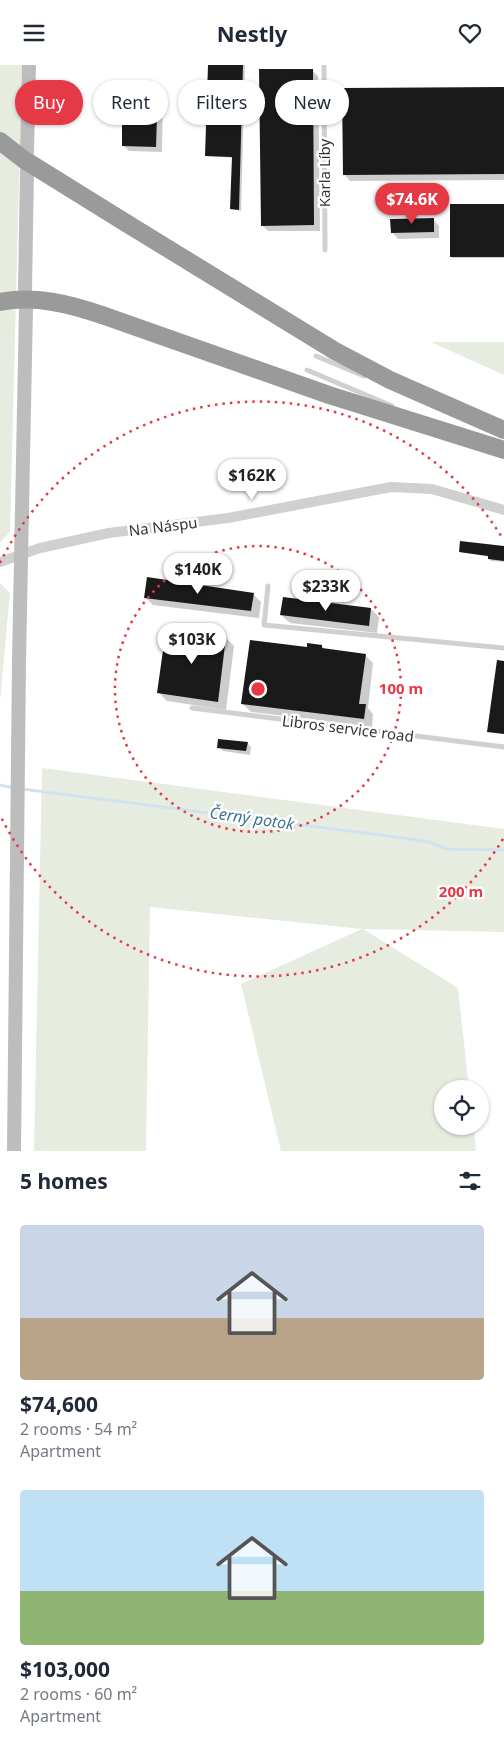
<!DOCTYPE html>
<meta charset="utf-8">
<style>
body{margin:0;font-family:"Noto Sans",sans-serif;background:#f6f6f7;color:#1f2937;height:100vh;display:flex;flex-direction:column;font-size:19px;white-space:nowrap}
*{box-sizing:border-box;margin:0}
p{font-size:16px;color:#747a83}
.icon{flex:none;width:28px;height:28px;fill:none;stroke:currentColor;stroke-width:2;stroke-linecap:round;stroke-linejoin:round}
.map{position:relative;height:1086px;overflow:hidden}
.panel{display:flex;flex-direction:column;background:#fff;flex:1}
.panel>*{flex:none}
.guide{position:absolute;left:15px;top:15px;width:475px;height:45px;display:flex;gap:10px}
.fabs{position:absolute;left:434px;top:1015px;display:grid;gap:10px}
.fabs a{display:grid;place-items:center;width:55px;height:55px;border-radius:50%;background:#fff;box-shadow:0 1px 4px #0004;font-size:25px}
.price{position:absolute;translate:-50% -42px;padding:0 11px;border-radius:18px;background:#fff;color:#222;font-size:16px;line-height:32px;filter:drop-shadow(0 1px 2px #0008)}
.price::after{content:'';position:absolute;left:50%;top:30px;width:15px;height:11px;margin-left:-8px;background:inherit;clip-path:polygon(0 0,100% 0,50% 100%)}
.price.current{background:#e63946;color:#fff}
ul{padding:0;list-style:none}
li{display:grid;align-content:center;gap:10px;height:265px;padding:0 20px}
li span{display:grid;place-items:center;height:155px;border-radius:5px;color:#555}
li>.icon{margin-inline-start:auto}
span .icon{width:90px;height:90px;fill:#fffc;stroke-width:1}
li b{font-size:21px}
h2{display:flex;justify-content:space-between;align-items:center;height:60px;padding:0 20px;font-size:21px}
.tag{padding:0 18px;border-radius:22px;background:#fff;box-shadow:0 1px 4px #0004;font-size:18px;line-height:45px}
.tag.current{background:#e63946;color:#fff}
header{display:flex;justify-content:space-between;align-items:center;height:65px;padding:0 20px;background:#fff;font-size:22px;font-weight:700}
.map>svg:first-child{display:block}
</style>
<header><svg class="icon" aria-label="menu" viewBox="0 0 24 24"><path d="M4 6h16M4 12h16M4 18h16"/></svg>Nestly<svg class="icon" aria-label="heart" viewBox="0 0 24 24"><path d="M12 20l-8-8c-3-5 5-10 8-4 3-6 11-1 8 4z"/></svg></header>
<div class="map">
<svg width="504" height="1086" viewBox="0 0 504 1086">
<rect width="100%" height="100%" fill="#fff"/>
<path fill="#e6ecdf" d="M0 0H22L10 467 0 478Z
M431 277H504V310Z
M0 518 10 528 0 636Z
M42 703 504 764V867L363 864 458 923 469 1024H442V1061H474L476 1086H281L241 919 362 864 150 842 146 1086H34Z"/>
<path fill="#0003" d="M209 0H245L241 146 231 144 233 93 206 91Z
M312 5 318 11 320 166H268L262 160Z
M157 23 163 29 162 87 129 86 123 80 122 60 116 54Z
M504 23V115L350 116 344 109Z
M504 140V193H453L452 192Z
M433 154 439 161V173L398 174 392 167Z
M504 482V497L491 496 490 492 460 487Z
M253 529 261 537 259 553 153 540 146 533Z
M371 544 379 552 377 568 290 558 281 550Z
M226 573 234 581 226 645 167 636 159 628Z
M322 581 326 585 365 590 373 598 368 643 373 649 372 662 251 647 243 639 308 583Z
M247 678 251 682 250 690 223 686 219 682Z"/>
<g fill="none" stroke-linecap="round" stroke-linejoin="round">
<path stroke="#cfe2ee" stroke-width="3" d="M0 720 13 723
M22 724 396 772 429 777 447 784 504 785"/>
</g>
<path fill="#1a1a1a" d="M208 0H243L239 145 230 144 232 92 205 91Z
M259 4H313L314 160 261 161Z
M123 21H158L156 82 122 81V55H115V46H123Z
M504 22V109L343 110 342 23Z
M450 139H504V192H450Z
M434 153V167L391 168 390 154Z
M460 476 504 481V496L488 494V491L459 487Z
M147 512 254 528 251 546 144 533Z
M283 532 371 543 369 561 280 550Z
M166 564 226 572 218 637 157 628Z
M250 575 307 582V578L322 580V583L366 589 359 639H366L364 654 241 639Z
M497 595 504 596V669L487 667Z
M218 674 248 677 246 686 217 683Z"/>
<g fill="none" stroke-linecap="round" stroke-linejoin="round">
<path stroke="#d0d0d0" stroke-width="5" d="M324 0 325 185
M316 291 364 311
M307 305 392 341
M268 521 264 560 504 583
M192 643 504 682"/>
<path stroke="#d0d0d0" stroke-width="10" d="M0 497 40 483 109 468 228 453 391 422 432 424 504 445"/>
<path stroke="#bdbdbd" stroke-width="14" d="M27 87 29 0
M25 226 27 105
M14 1086 19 596 26 242"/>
<path stroke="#9a9a9a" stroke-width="18" d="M126 158 335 286 390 315 504 365
M102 250 329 330 504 385"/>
<path stroke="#9a9a9a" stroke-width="18" d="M0 76 23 94 126 158
M0 237C35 230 69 239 102 250"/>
</g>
<g fill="none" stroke="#e63946" stroke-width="2.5" stroke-dasharray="2.5 5">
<circle cx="258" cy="624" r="143"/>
<path d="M503 774A287 287 0 0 1 0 750M0 498A287 287 0 0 1 503 474"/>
</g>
<g text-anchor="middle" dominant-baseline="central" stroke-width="5" stroke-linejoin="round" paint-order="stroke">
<g font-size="15" fill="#333" stroke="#fff">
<text transform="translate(324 108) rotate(-90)">Karla Líby</text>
<text transform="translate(163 461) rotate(-7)">Na Náspu</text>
<text transform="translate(348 663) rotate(7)">Libros service road</text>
</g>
<g font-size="16" font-style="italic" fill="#3f7597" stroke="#fff">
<text transform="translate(252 753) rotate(8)">Černý potok</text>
</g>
</g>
<circle cx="258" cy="624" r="8" fill="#e63946" stroke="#fff" stroke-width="2.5"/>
<g font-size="15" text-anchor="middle" font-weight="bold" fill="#e63946" stroke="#fff" stroke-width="5" stroke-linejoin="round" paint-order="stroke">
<text x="401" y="629">100 m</text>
<text x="461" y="832">200 m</text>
</g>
</svg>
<div class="fabs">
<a><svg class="icon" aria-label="locate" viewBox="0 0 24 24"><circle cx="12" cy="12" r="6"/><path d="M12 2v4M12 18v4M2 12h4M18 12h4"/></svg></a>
</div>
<b class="price current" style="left:412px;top:160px">$74.6K</b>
<b class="price" style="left:252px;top:436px">$162K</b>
<b class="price" style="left:198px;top:530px">$140K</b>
<b class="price" style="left:326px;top:547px">$233K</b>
<b class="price" style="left:192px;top:600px">$103K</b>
<div class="guide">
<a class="tag current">Buy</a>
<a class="tag">Rent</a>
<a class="tag">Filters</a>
<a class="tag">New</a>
</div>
</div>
<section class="panel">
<h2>5 homes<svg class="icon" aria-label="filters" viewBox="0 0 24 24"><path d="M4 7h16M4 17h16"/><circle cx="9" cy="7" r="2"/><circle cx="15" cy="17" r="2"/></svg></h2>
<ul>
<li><span style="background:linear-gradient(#c9d6e8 60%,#b9a48a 0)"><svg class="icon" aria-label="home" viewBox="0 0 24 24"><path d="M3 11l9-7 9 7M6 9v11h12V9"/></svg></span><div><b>$74,600</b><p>2 rooms · 54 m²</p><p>Apartment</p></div></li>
<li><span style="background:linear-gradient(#bfe0f5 65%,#8fb573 0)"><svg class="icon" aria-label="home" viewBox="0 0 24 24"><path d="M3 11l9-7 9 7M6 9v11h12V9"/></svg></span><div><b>$103,000</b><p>2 rooms · 60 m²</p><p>Apartment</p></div></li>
</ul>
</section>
